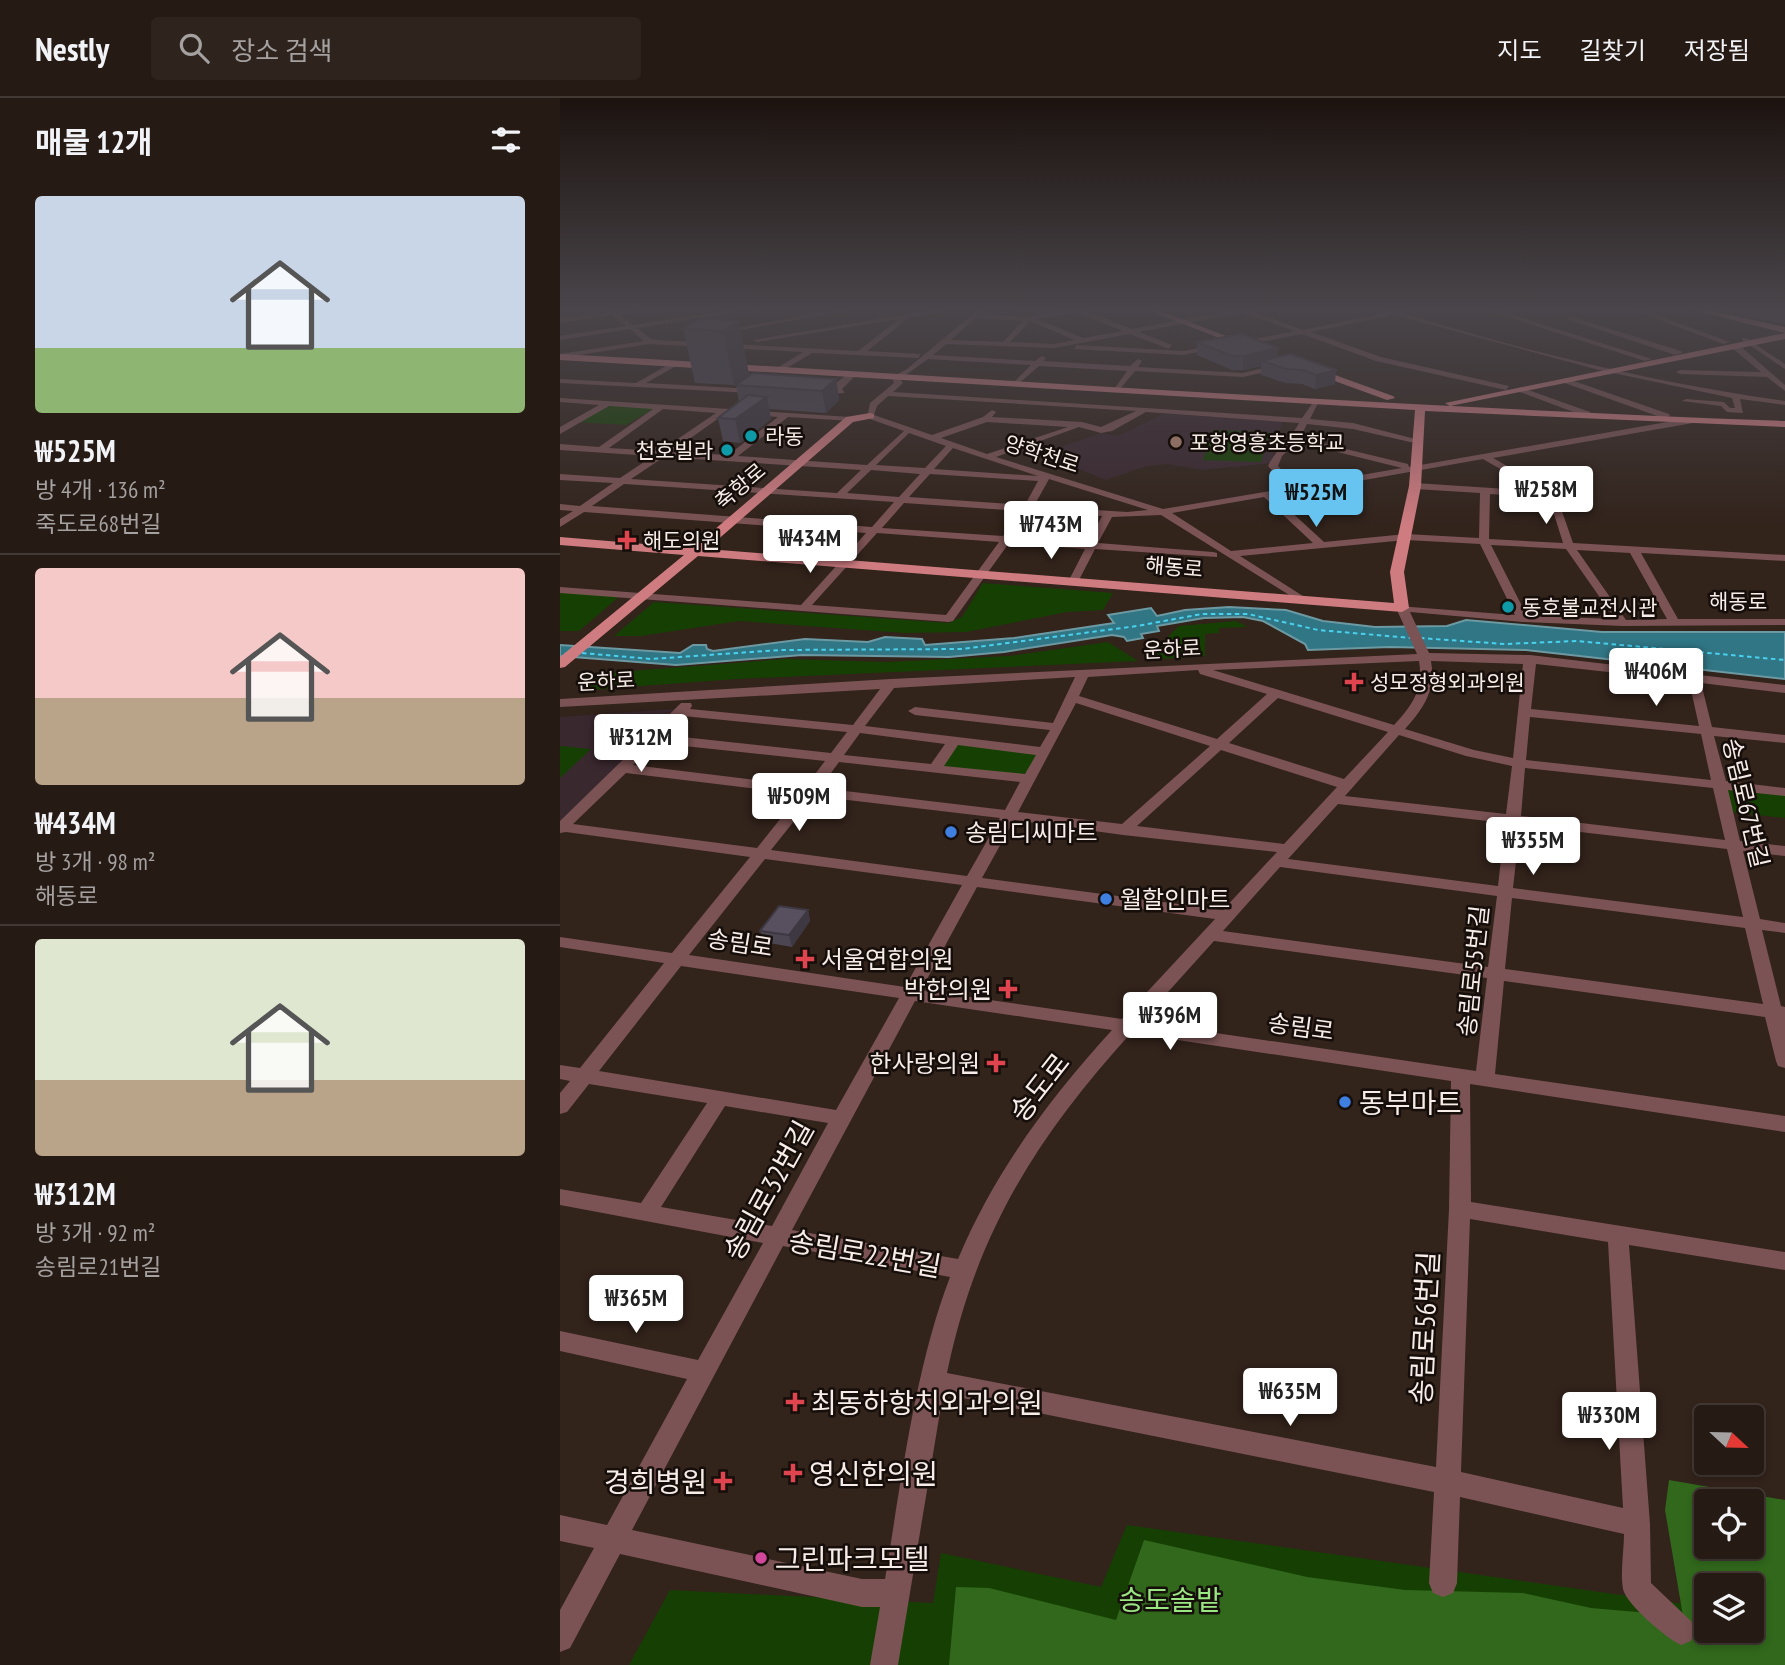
<!DOCTYPE html>
<html lang="ko">
<meta charset="utf-8">
<style>
body{margin:0;font-family:"PT Sans Narrow","Noto Sans KR",sans-serif;background:#2e231d;color:#f1f3f6;height:100vh;display:flex;flex-direction:column;font-size:26px;white-space:nowrap}
*{box-sizing:border-box;margin:0}
p{font-size:23px;color:#a4a1a0}
.icon{flex:none;width:38px;height:38px;fill:none;stroke:currentColor;stroke-width:2;stroke-linecap:round;stroke-linejoin:round}
.map{position:relative;flex:1;overflow:hidden}
.drawer{display:flex;flex-direction:column;background:#261a14;width:560px}
.drawer>*{flex:none}
.needle{width:46px;rotate:112deg}
.fabs{position:absolute;left:1134px;top:1307px;display:grid;gap:14px}
.fabs a{display:grid;place-items:center;width:70px;height:70px;border-radius:7px;background:#261a14;box-shadow:0 4px 10px #0003,0 0 0 2px #423834;font-size:35px}
.price{position:absolute;translate:-50% -60px;padding:0 16px;border-radius:7px;background:#fff;color:#222;font-size:23px;line-height:46px;filter:drop-shadow(0 2px 4px #0008)}
.price::after{content:'';position:absolute;left:50%;top:42px;width:21px;height:16px;margin-left:-10px;background:inherit;clip-path:polygon(0 0,100% 0,50% 100%)}
.price.current{background:#67c4f0;color:#111}
ul{padding:0;list-style:none}
li{display:grid;align-content:center;gap:14px;height:371px;padding:0 35px}
li+li{border-top:2px solid #423834}
li span{display:grid;place-items:center;height:217px;border-radius:7px;color:#555}
li>.icon{margin-inline-start:auto}
span .icon{width:126px;height:126px;fill:#fffc;stroke-width:1}
li b{font-size:30px}
h2{display:flex;justify-content:space-between;align-items:center;height:84px;padding:0 35px;font-size:30px}
header{display:flex;align-items:center;gap:42px;box-sizing:border-box;height:98px;padding:0 35px;background:#261a14;border-bottom:2px solid #423834}
header strong{font-size:33px}
nav{display:flex;gap:38px;margin-inline-start:auto;font-size:24px}
.search{width:490px;height:63px;background:#2e231d;display:flex;align-items:center;gap:18px;box-sizing:border-box;padding:0 24px;border-radius:7px;color:#a4a1a0;font-size:26px}
main{display:flex;flex:1;min-height:0}
.map>svg:first-child{display:block}
</style>
<header>
<strong>Nestly</strong>
<div class="search"><svg class="icon" aria-label="search" viewBox="0 0 24 24"><circle cx="10" cy="10" r="6"/><path d="M15 15l6 6"/></svg>장소 검색</div>
<nav><a>지도</a><a>길찾기</a><a>저장됨</a></nav>
</header>
<main>
<section class="drawer">
<h2>매물 12개<svg class="icon" aria-label="filters" viewBox="0 0 24 24"><path d="M4 7h16M4 17h16"/><circle cx="9" cy="7" r="2"/><circle cx="15" cy="17" r="2"/></svg></h2>
<ul>
<li><span style="background:linear-gradient(#c9d6e8 70%,#8fb573 0)"><svg class="icon" aria-label="home" viewBox="0 0 24 24"><path d="M3 11l9-7 9 7M6 9v11h12V9"/></svg></span><div><b>₩525M</b><p>방 4개 · 136 m²</p><p>죽도로68번길</p></div></li>
<li><span style="background:linear-gradient(#f6c9c9 60%,#b9a48a 0)"><svg class="icon" aria-label="home" viewBox="0 0 24 24"><path d="M3 11l9-7 9 7M6 9v11h12V9"/></svg></span><div><b>₩434M</b><p>방 3개 · 98 m²</p><p>해동로</p></div></li>
<li><span style="background:linear-gradient(#dfe7d0 65%,#b9a48a 0)"><svg class="icon" aria-label="home" viewBox="0 0 24 24"><path d="M3 11l9-7 9 7M6 9v11h12V9"/></svg></span><div><b>₩312M</b><p>방 3개 · 92 m²</p><p>송림로21번길</p></div></li>
</ul>
</section>
<div class="map">
<svg width="1225" height="1567" viewBox="0 0 1225 1567">
<rect width="100%" height="100%" fill="#32231b"/>
<path fill="#3a282f" d="M603 316 723 322 711 365 642 372 607 366 587 368 546 382 494 361 507 354 498 350 541 335 558 338Z
M114 611 0 724V619Z"/>
<path fill="#164003" d="M50 305 98 308 66 327 18 324Z
M653 332 710 334 701 364 643 362Z
M423 485 553 495 543 512 507 514 406 534 345 535 179 523 81 538H54L94 504 389 525 402 519Z
M0 494 60 498 19 533H0Z
M676 523 688 529 659 530V535L645 536V558L600 561 589 557 619 528Z
M548 544 578 563 177 581 26 592 21 583 58 574 225 561 326 564 449 558Z
M395 646 479 656 466 679 381 669Z
M0 648 31 651 0 680Z
M1164 689 1225 696V720L1170 714Z
M1116 1387 1190 1403 1146 1404V1449H1192V1404L1225 1411V1567H69L110 1492 373 1505 381 1455 541 1489 567 1427 1146 1509V1533H1192V1488H1146V1496Z"/>
<path fill="#31681c" fill-rule="evenodd" d="M1109 1382 1225 1402V1567H389L396 1489 429 1490 556 1522 584 1442 747 1479 845 1492 963 1495 1031 1510 1123 1518 1105 1412ZM1146 1404H1192V1449H1146ZM1146 1488H1192V1533H1146Z"/>
<path fill="#307685" stroke="#6c99a2" stroke-width="2" d="M669 509 726 512 763 523 815 529 887 528 906 522 1042 534H1225V581L966 552 830 549 748 552 745 546 703 523 683 519 644 520 597 528 599 533 581 536 583 540 567 543 564 539 552 537 444 554 389 559 242 557 116 567 0 558V547L120 555 133 547H146L147 551 153 553 245 541 308 544 325 539 362 541 365 547 454 540 554 525 548 517 591 510 597 518 625 512Z"/>
<g fill="none" stroke-linecap="round" stroke-linejoin="round">
<path stroke="#49d1ee" stroke-width="2" stroke-dasharray="4.5 3.5" stroke-linecap="butt" d="M860 540 945 546 1017 543 1225 562
M22 555 91 561 220 552 402 551 577 528 642 516H688L758 532 851 540"/>
<path fill="#7b5354" fill-rule="evenodd" d="M44 210 55 213 93 210 59 216 73 227 185 210H201L77 230 91 241 97 242 298 253 339 221 197 244 193 242 386 210H401L349 220 307 253 361 256 358 260 252 255 220 274 217 270 243 254 89 246 0 260V256L84 243 70 231 0 242V238L66 228 52 217 0 225V221L48 214Z
M290 210H305L162 235 159 233Z
M420 210H427L421 216 468 219 509 210H525L524 212 572 231 682 210H701L692 213 743 232 828 214 819 210 836 213 861 210 843 215C967 254 1096 285 1225 303V307L1180 301 1183 315 1167 314 1161 308 1122 303 1126 301 1164 304 1170 310H1175L1172 300 1039 272 835 217 751 234 821 259 949 288 946 292 816 263 742 236 685 247V243L735 233 683 215 579 234 612 247 609 251 570 236 494 250 386 246 373 257 475 263 482 258 486 260 483 263 570 268 578 261 582 263 578 269 683 275 720 266 723 270 683 279 575 273 559 292 555 290 567 273 479 268 458 286 454 284 471 267 368 261 340 281 343 285 333 294 742 320 754 303 758 305 750 321 793 325 863 343 859 346 793 331 747 326 740 340 848 366 849 369 1130 320 1134 323 1133 325 933 360 996 396 1013 445 1225 457V463L1081 455 1118 521H1225V527L1063 528 963 524 850 514 869 555 970 557 1225 587V595L1141 585 1152 629 1225 637V645L1154 638 1166 683 1225 690V698L1168 692 1180 743 1225 748V758L1183 753 1200 821 1225 825V835L1202 832 1221 908 1225 909V970L1218 968 1216 963 1205 919 944 883 935 976 1225 1018V1034L910 986 911 1104 1225 1154V1172L1069 1147 1090 1426 1091 1485 1131 1523 1135 1533 1131 1543 1121 1547C1107 1541 1066 1506 1063 1491 1060 1474 1064 1453 1064 1436L900 1399 897 1485 893 1495 883 1499 873 1495 869 1485 874 1394 383 1296 338 1567H310L320 1509H302L60 1456 10 1550 0 1554V1512L34 1450 0 1443V1417L47 1427 127 1281 0 1253V1233L138 1262 203 1145 0 1107V1091L81 1105 147 1005 29 986 7 1014 0 1016V995L10 983 0 981V967L20 970 104 865 0 849V839L112 855 190 759 6 734 0 735V723L121 605H131L132 608 130 611 293 627 320 591 0 609V601L331 581 857 556 836 510 838 508 955 517 920 446 846 442 680 458 746 500 748 502 742 505 601 417 552 419 538 445 653 454 657 455V459L535 451 519 482 514 485 509 482 525 451 449 445 393 523 389 524 0 495V489L241 507 306 435 24 414 0 429V421L13 413 0 412V406L20 408 53 385 0 382V376L60 380 93 358 0 352V346L39 349 93 311 49 308 0 336V329L39 307 0 304V300L290 319H293V323L228 319 178 358 307 367 344 333 307 320 310 305 334 285 332 279 347 271ZM516 214 563 233 523 240 477 221ZM416 220 463 223 443 244 391 242ZM470 223 515 242 494 246 450 244ZM328 298 576 313 541 329 522 324 432 319 436 314 432 312 423 319 372 337 314 317 317 308ZM103 311 156 315 100 353 49 350ZM586 314 739 325C731 341 716 351 708 368L728 390 603 411 436 359 519 329 541 335 552 333ZM166 315 218 319 168 357 111 354ZM427 324 508 329 427 356 381 340ZM349 335 386 348 365 370 316 367ZM737 344 842 370 737 388 718 368 722 358ZM393 350 478 378 374 371ZM104 359 301 372 277 395 71 381ZM923 361 978 393 855 385 850 388 855 391 920 395 919 440 846 436 764 444 714 398ZM311 372 360 376 339 399 287 395ZM370 376 478 383 465 407 349 399ZM489 381 588 412 567 414 474 408ZM64 386 334 404 312 429 32 408ZM930 396 989 400 1003 445 929 441ZM704 399 753 445 671 453 612 415ZM344 405 461 413 443 438 322 430ZM471 413 542 418 528 445 453 439ZM317 435 439 444 386 517 252 507ZM931 447 1006 451 1055 521 967 518ZM1017 452 1070 455 1107 521 1066 522ZM859 563C864 591 852 608 834 627L653 572ZM871 563 963 566 953 660 914 652 845 631C864 610 876 592 871 563ZM976 566 1129 583 1139 628 971 611ZM638 572 640 576 707 596 657 641 519 598 528 579ZM515 579 493 625 355 609 348 613 355 617 490 632 480 649 305 628 334 590ZM718 600 828 634 784 681 669 645ZM516 605 650 648 562 726 458 714ZM123 618 287 634 271 655 104 637ZM970 619 1141 636 1151 682 966 662ZM300 635 385 646 371 666 284 657ZM839 637 906 658 952 668 946 716 785 698ZM96 645 265 663 246 688 73 667ZM398 647 476 657 465 676 384 668ZM661 652 777 689 724 746 577 728ZM279 664 460 684 445 712 260 690ZM965 670 1153 690 1165 742 961 718ZM66 675 240 696 197 750 13 726ZM254 698 440 720 407 778 211 752ZM778 706 945 725 938 788 728 761ZM454 722 563 737 717 754 663 812 422 780ZM960 727 1167 751 1183 819 953 790ZM205 761 402 787 345 889 129 857ZM720 769 937 798 928 869 663 833ZM417 789 655 821 562 921 361 892ZM952 800 1185 830 1203 906 945 871ZM654 843 927 880 916 973 581 924ZM121 868 339 900 276 1012 39 973ZM355 903 552 932C489 1001 434 1075 398 1161L232 1132ZM571 935 891 983 889 1111 876 1369 387 1275C416 1135 476 1040 571 935ZM165 1008 268 1025 212 1128 101 1109ZM910 1121 1048 1144 1063 1410 901 1374ZM223 1148 390 1179C355 1270 341 1385 325 1481H302L72 1432Z
M920 210H930L1092 261 1085 263Z
M1068 210H1077L1170 244 1163 246Z
M1009 218 1121 253 1122 255 1115 257 1007 221Z
M1182 240H1186L1225 266V271L1182 242Z
M1172 246H1178L1225 287V293L1207 279 1120 276 1116 274 1120 272 1201 274 1172 250Z
M517 247 624 253 655 247 659 249 624 257 514 251Z
M113 264 116 268 86 285 193 291 197 293 193 295 0 285V281L76 285Z
M290 274 297 276 282 291 285 295 267 296V292Z
M1005 280 1109 316 1110 318 1103 320 1002 284Z
M960 289 1030 314 1031 316 1024 318 957 293Z"/>
<path fill="#cf7c81" fill-rule="evenodd" d="M582 210H593L692 248 685 250Z
M1125 210H1139L1225 229V235Z
M1225 235V241L890 308 885 305Z
M0 256C408 279 816 308 1225 323V329L865 313 861 388 844 474 849 510 842 514 138 458 5 569 0 570V559L124 457 0 447V439L133 450 286 319 310 315 314 316V320L293 324 147 451 834 505 830 474 849 388 855 312 0 262Z
M753 269 833 298 835 300 827 302 750 274 748 272Z"/>
</g>
<path fill="#4c4552" d="M1170 210H1225V226L1169 214Z
M179 223 189 277 174 287 135 285 123 231Z
M637 244 717 259 730 256 775 286 755 291 742 286 726 285 701 277V268L683 272H672L637 257Z
M276 281 279 302 266 315 209 311 211 321 180 345 163 343 158 320 179 304 176 287Z
M248 812 250 823 232 849 203 844 200 833Z"/>
<path fill="#3e3842" d="M179 223 189 277 174 287 163 233Z
M718 250 717 263H702L701 268 683 272V258Z
M776 272 775 286 755 291 756 277Z
M276 281 279 302 266 315 262 293Z
M207 299 211 321 180 345 175 321Z
M248 812 250 823 232 849 229 837Z"/>
<path fill="#58505f" stroke="#3e3842" stroke-width="2" d="M1213 210H1225V213Z
M140 221 179 223 163 233 123 231Z
M681 236 718 250 683 258H672L637 244Z
M730 256 776 272 756 277 743 272 726 271 702 263Z
M193 275 276 281 262 293 176 287Z
M188 297 207 299 175 321 158 320Z
M219 808 248 812 229 837 200 833Z"/>
<linearGradient id="sky" x2="0" y2="1"><stop stop-color="#1c130f"/><stop offset="0.49" stop-color="#49454a"/><stop offset="1" stop-color="#49454a" stop-opacity="0"/></linearGradient>
<rect width="1225" height="429" fill="url(#sky)"/>
<g fill="#0f9aa8" stroke="#150e0a" stroke-width="2.5">
<circle cx="191" cy="338" r="7"/>
<circle cx="167" cy="352" r="7"/>
<circle cx="948" cy="509" r="7"/>
</g>
<circle fill="#8d6e63" stroke="#150e0a" stroke-width="2.5" cx="616" cy="344" r="7"/>
<g fill="#e0444e" stroke="#150e0a" stroke-width="2.5">
<path d="M63.5 431.5h7v7h7v7h-7v7h-7v-7h-7v-7h7z"/>
<path d="M790.5 573.5h7v7h7v7h-7v7h-7v-7h-7v-7h7z"/>
<path d="M241.5 850.5h7v7h7v7h-7v7h-7v-7h-7v-7h7z"/>
<path d="M444.5 880.5h7v7h7v7h-7v7h-7v-7h-7v-7h7z"/>
<path d="M432.5 954.5h7v7h7v7h-7v7h-7v-7h-7v-7h7z"/>
<path d="M231.5 1293.5h7v7h7v7h-7v7h-7v-7h-7v-7h7z"/>
<path d="M229.5 1364.5h7v7h7v7h-7v7h-7v-7h-7v-7h7z"/>
<path d="M159.5 1372.5h7v7h7v7h-7v7h-7v-7h-7v-7h7z"/>
</g>
<g fill="#3f7fe0" stroke="#150e0a" stroke-width="2.5">
<circle cx="391" cy="734" r="7"/>
<circle cx="546" cy="801" r="7"/>
<circle cx="785" cy="1004" r="7"/>
</g>
<circle fill="#d1479c" stroke="#150e0a" stroke-width="2.5" cx="201" cy="1460" r="7"/>
<g text-anchor="middle" dominant-baseline="central" stroke-width="5" stroke-linejoin="round" paint-order="stroke">
<g font-size="21" fill="#f7ece7" stroke="#150e0a" text-anchor="start">
<text x="205" y="338">라동</text>
<text x="630" y="344">포항영흥초등학교</text>
<text x="153" y="352" text-anchor="end">천호빌라</text>
<text x="83" y="442">해도의원</text>
<text x="962" y="509">동호불교전시관</text>
<text x="810" y="584">성모정형외과의원</text>
</g>
<g font-size="21" fill="#f7ece7" stroke="#150e0a">
<text transform="translate(482 356) rotate(18)">양학천로</text>
<text transform="translate(180 388) rotate(-40)">축항로</text>
<text transform="translate(614 469) rotate(5)">해동로</text>
<text x="1178" y="503">해동로</text>
<text transform="translate(612 551) rotate(-3)">운하로</text>
<text transform="translate(46 583) rotate(-3)">운하로</text>
</g>
<g font-size="24" fill="#f7ece7" stroke="#150e0a">
<text transform="translate(1186 705) rotate(77)">송림로67번길</text>
<text transform="translate(180 845) rotate(9)">송림로</text>
<text transform="translate(913 873) rotate(-84)">송림로55번길</text>
<text transform="translate(741 929) rotate(8)">송림로</text>
</g>
<g font-size="24" fill="#f7ece7" stroke="#150e0a" text-anchor="start">
<text x="405" y="734">송림디씨마트</text>
<text x="560" y="801">월할인마트</text>
<text x="261" y="861">서울연합의원</text>
<text x="432" y="891" text-anchor="end">박한의원</text>
<text x="420" y="965" text-anchor="end">한사랑의원</text>
</g>
<g font-size="28" fill="#f7ece7" stroke="#150e0a">
<text transform="translate(479 989) rotate(-52)">송도로</text>
<text transform="translate(208 1092) rotate(-61)">송림로32번길</text>
<text transform="translate(305 1155) rotate(10)">송림로22번길</text>
<text transform="translate(864 1230) rotate(-87)">송림로56번길</text>
</g>
<g font-size="28" fill="#f7ece7" stroke="#150e0a" text-anchor="start">
<text x="799" y="1004">동부마트</text>
<text x="251" y="1304">최동하항치외과의원</text>
<text x="249" y="1375">영신한의원</text>
<text x="147" y="1383" text-anchor="end">경희병원</text>
<text x="215" y="1460">그린파크모텔</text>
</g>
<g font-size="28" fill="#9ae682" stroke="#150e0a">
<text x="610" y="1501">송도솔밭</text>
</g>
</g>
</svg>
<div class="fabs">
<a><svg class="needle" viewBox="-14 -14 28 28"><path d="M0-13l5 13h-10z" fill="#e53935"/><path d="M0 13l5-13h-10z" fill="#a4a1a0"/></svg></a>
<a><svg class="icon" aria-label="locate" viewBox="0 0 24 24"><circle cx="12" cy="12" r="6"/><path d="M12 2v4M12 18v4M2 12h4M18 12h4"/></svg></a>
<a><svg class="icon" aria-label="layers" viewBox="0 0 24 24"><path d="M12 4l9 5-9 5-9-5zM3 14l9 5 9-5"/></svg></a>
</div>
<b class="price" style="left:986px;top:428px">₩258M</b>
<b class="price current" style="left:756px;top:431px">₩525M</b>
<b class="price" style="left:491px;top:463px">₩743M</b>
<b class="price" style="left:250px;top:477px">₩434M</b>
<b class="price" style="left:1096px;top:610px">₩406M</b>
<b class="price" style="left:81px;top:676px">₩312M</b>
<b class="price" style="left:239px;top:735px">₩509M</b>
<b class="price" style="left:973px;top:779px">₩355M</b>
<b class="price" style="left:610px;top:954px">₩396M</b>
<b class="price" style="left:76px;top:1237px">₩365M</b>
<b class="price" style="left:730px;top:1330px">₩635M</b>
<b class="price" style="left:1049px;top:1354px">₩330M</b>
</div>
</main>
